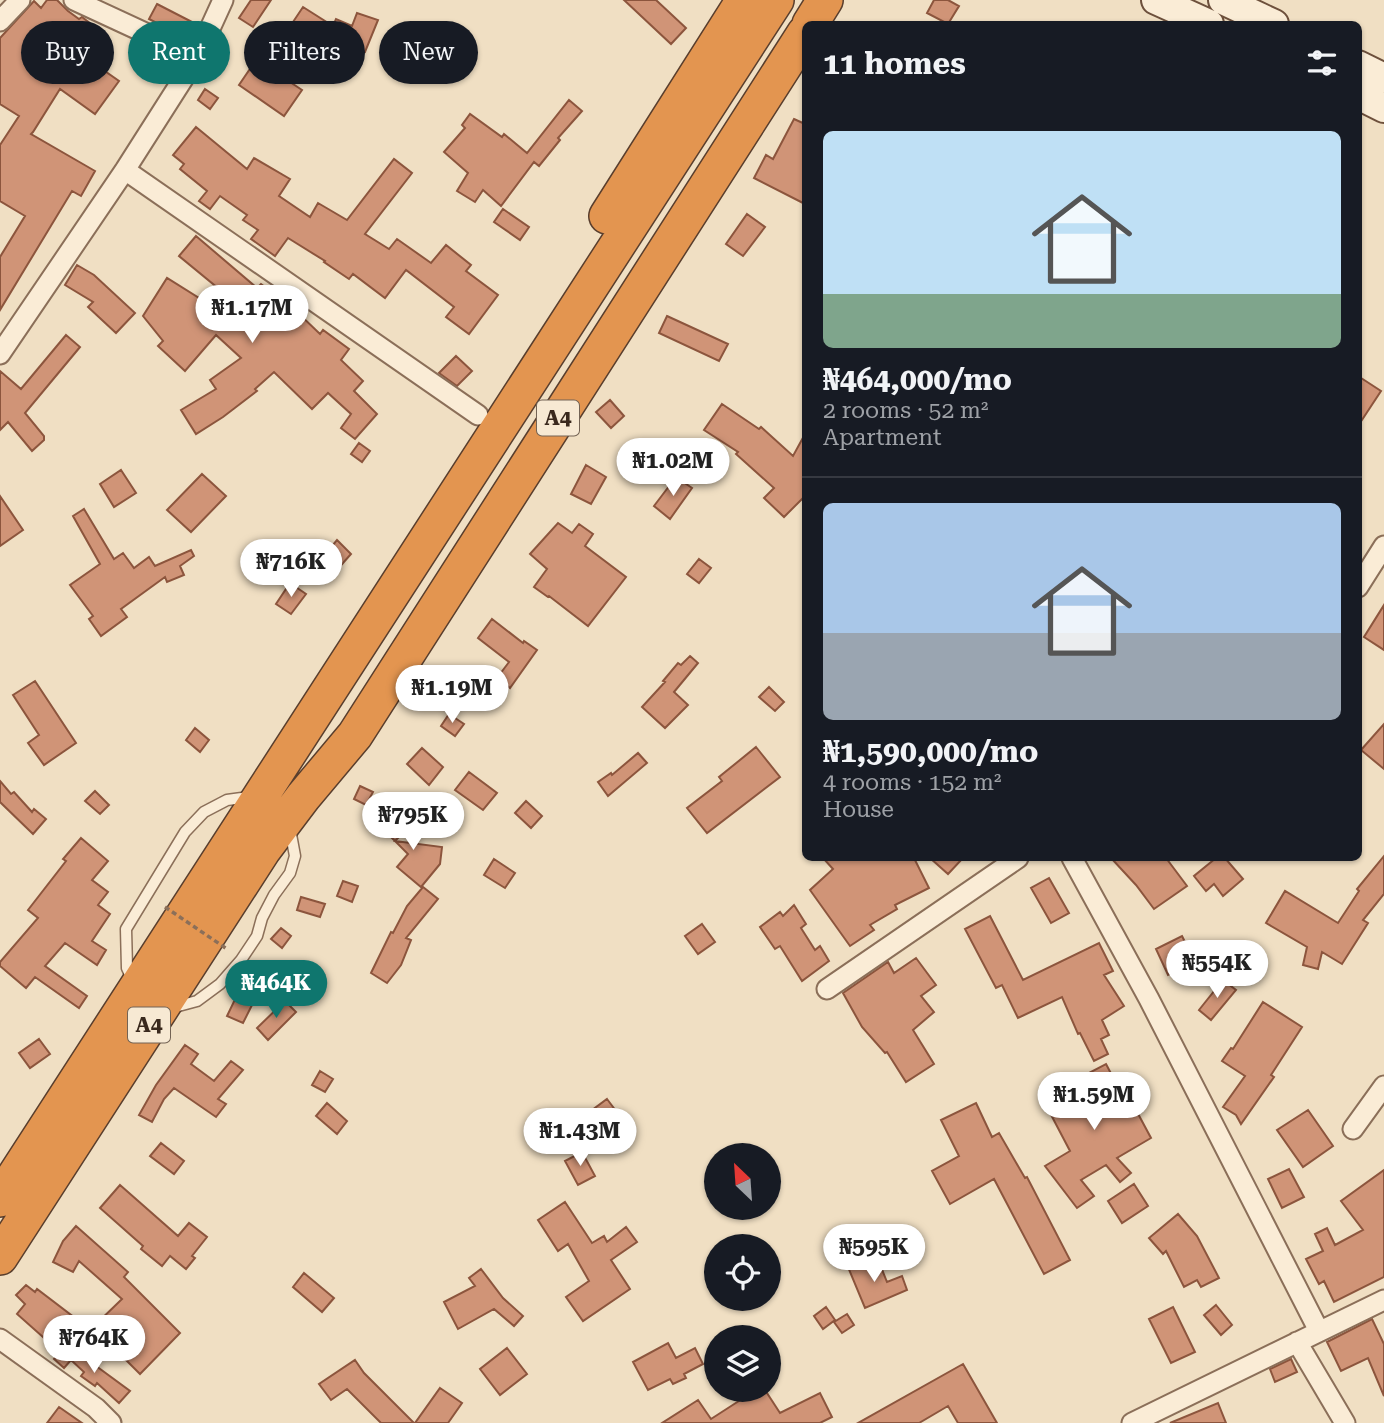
<!DOCTYPE html>
<meta charset="utf-8">
<style>
body{margin:0;font-family:"Roboto Serif",serif;background:#20242c;color:#f1f3f6;height:100vh;display:flex;flex-direction:column;font-size:26px;white-space:nowrap}
*{box-sizing:border-box;margin:0}
p{font-size:23px;color:#9ea1a6}
.icon{flex:none;width:38px;height:38px;fill:none;stroke:currentColor;stroke-width:2;stroke-linecap:round;stroke-linejoin:round}
.map{position:relative;flex:1;overflow:hidden}
.sheet{position:absolute;left:802px;top:21px;width:560px;height:840px;display:flex;flex-direction:column;background:#171b24;border-radius:10px;box-shadow:0 2px 5px #0004}
.sheet>*{flex:none}
.top-card{position:absolute;left:21px;top:21px;width:665px;height:63px;display:flex;gap:14px}
.needle{width:46px;rotate:335deg}
.controls{position:absolute;left:704px;top:1143px;display:grid;gap:14px}
.controls a{display:grid;place-items:center;width:77px;height:77px;border-radius:50%;background:#171b24;box-shadow:0 2px 5px #0004;font-size:35px}
.price{position:absolute;translate:-50% -60px;padding:0 16px;border-radius:24px;background:#fff;color:#222;font-size:23px;line-height:46px;filter:drop-shadow(0 2px 4px #0008)}
.price::after{content:'';position:absolute;left:50%;top:42px;width:21px;height:16px;margin-left:-10px;background:inherit;clip-path:polygon(0 0,100% 0,50% 100%)}
.price.on{background:#0f766e;color:#fff}
ul{padding:0;list-style:none}
li{display:grid;align-content:center;gap:14px;height:371px;padding:0 21px}
li+li{border-top:2px solid #363941}
li span{display:grid;place-items:center;height:217px;border-radius:10px;color:#555}
li>.icon{margin-inline-start:auto}
span .icon{width:126px;height:126px;fill:#fffc;stroke-width:1}
li b{font-size:30px}
h2{display:flex;justify-content:space-between;align-items:center;height:84px;padding:0 21px;font-size:30px}
.chip{padding:0 24px;border-radius:32px;background:#171b24;box-shadow:0 2px 5px #0004;font-size:24px;line-height:63px}
.chip.on{background:#0f766e;color:#fff}
.map>svg:first-child{display:block}
</style>
<div class="map">
<svg width="1384" height="1423" viewBox="0 0 1384 1423">
<rect width="100%" height="100%" fill="#f0dfc3"/>
<path fill="#d09477" stroke="#8c553d" stroke-width="2" d="M47 0H57L68 11 79 19 82 17 101 32 82 55 119 81 95 114 60 89 33 132 31 134 95 171 81 196 72 191 0 310V257L25 216 0 201V145L19 116 0 104V38L34 1 41 8Z
M251 0H271L253 27 239 18Z
M624 0H656L686 28 671 44Z
M934 0H948L959 6 948 24 927 13Z
M157 4 194 23 186 38 149 19Z
M303 7 333 26 336 19 352 26 357 13 378 20 365 52 318 32 287 80 302 90 284 116 239 85 277 29 285 34Z
M205 89 218 98 210 109 198 100Z
M569 100 582 111 558 138 560 140 539 166 534 162 501 206 483 190 475 202 457 191 468 173 444 152 465 128 462 125 470 114 502 137 504 134 527 153Z
M794 119 805 124V204L754 178 766 155 773 159Z
M196 127 247 169 254 158 290 179 279 196 310 217 318 203 347 220 394 159 412 173 365 234 389 249 397 239 431 263 446 245 471 265 466 271 498 295 469 334 446 317 454 307 406 270 385 298 353 274 349 279 324 262 325 261 288 238 275 256 251 239 258 230 243 220 247 215 220 196 210 209 199 201 207 191 180 169 184 164 173 155Z
M503 209 529 227 520 240 494 222Z
M747 214 765 227 743 256 726 244Z
M196 236 257 288 261 284 295 310 320 334 323 330 349 349 341 360 363 381 354 391 377 414 355 439 341 428 351 414 328 393 312 409 274 372 255 389 257 391 223 417 196 434 181 410 216 389 210 380 241 358 216 335 185 371 158 346 163 341 143 316 167 278 239 323 247 312 179 256Z
M77 265 94 275 135 313 116 333 88 307 93 302 65 285Z
M667 316 728 344 719 361 659 333Z
M66 335 80 347 25 413 44 436V440L32 451 8 422 0 430V371L21 389Z
M456 356 472 371 457 386 439 373Z
M1358 376 1381 391 1358 426Z
M610 400 624 416 611 428 596 412Z
M722 404 759 429 761 427 793 456 805 434V496L784 517 764 498 774 488 736 454 738 452 704 430Z
M359 443 370 451 362 462 351 454Z
M586 465 606 477 591 504 571 494Z
M121 470 136 493 114 507 100 484Z
M202 474 226 496 191 532 167 510Z
M676 477 692 488 670 519 654 506Z
M0 496 23 530 0 546Z
M84 509 114 559 123 553 134 568 149 557 155 566 191 550 194 556 180 566 184 575 167 582 165 577 121 609 127 617 101 636 89 619 93 616 70 585 100 564 73 516Z
M558 523 572 533 579 524 593 534 585 546 626 577 588 626 549 596 548 597 534 587 547 569 530 554Z
M337 540 351 554 327 581 313 569Z
M699 559 711 568 699 583 687 574Z
M290 583 306 594 291 614 276 604Z
M1384 605V650L1364 637Z
M492 619 523 643 524 641 537 650 510 688 497 678 509 662 478 638Z
M690 656 698 663 674 692 688 705 665 728 642 707 665 682 663 681 678 663 681 665Z
M35 681 76 743 44 765 28 743 39 735 13 695Z
M769 687 784 702 775 711 759 697Z
M449 714 464 724 455 736 441 726Z
M1384 724V769L1361 750Z
M195 728 209 740 200 752 186 740Z
M756 747 780 777 707 833 687 808 722 781 719 777Z
M422 748 443 767 429 785 407 764Z
M638 753 647 763 608 796 598 782 611 773 612 775Z
M469 772 497 793 483 810 455 790Z
M0 781 11 794 14 792 32 812 34 809 46 819 33 834 0 802Z
M360 786 373 792 366 805 354 799Z
M95 791 109 805 100 814 85 801Z
M526 801 542 816 531 828 515 813Z
M393 812 409 827 395 841 442 847 440 864 421 887 397 867 408 854 379 825Z
M81 838 108 861 92 880 108 892 98 905 110 914 92 941 106 950 97 965 65 943 45 966 87 996 79 1008 35 977 26 988 0 966V962L38 918 28 910 66 861 63 859Z
M1384 856V894L1363 920 1368 923 1342 964 1322 952 1318 969 1303 965 1307 947 1266 923 1285 891 1338 923 1359 891 1357 889Z
M823 858H914L929 888 895 905 897 909 870 925 874 930 850 946 810 890 833 869Z
M930 858H963L948 874Z
M1111 858H1166L1187 886 1154 909 1136 885Z
M1216 858H1225L1243 879 1223 896 1214 884 1206 891 1194 876Z
M494 859 515 873 505 888 484 875Z
M1049 878 1069 913 1051 923 1031 888Z
M343 881 358 886 352 902 337 896Z
M423 887 438 899 406 938 411 940 401 965 387 983 371 973 391 932 393 933 407 906Z
M301 897 325 904 320 917 297 910Z
M794 905 806 924 801 928 815 950 820 946 829 961 802 981 780 946 775 949 760 927 780 912 783 916Z
M990 916 1023 980 1099 943 1113 971 1104 975 1124 1006 1102 1020 1109 1035 1101 1039 1108 1054 1094 1061 1080 1033 1078 1034 1062 997 1018 1018 1002 985 996 988 965 929Z
M702 924 715 942 698 954 685 936Z
M281 928 291 936 282 948 271 939Z
M1182 936 1195 962 1168 975 1156 949Z
M916 958 936 985 921 996 934 1012 913 1030 934 1064 906 1082 887 1052 885 1053 862 1027 843 993 888 962 894 973Z
M1223 980 1236 990 1211 1020 1199 1010Z
M240 989 256 997 243 1023 227 1016Z
M285 1001 296 1012 268 1040 257 1028Z
M1263 1002 1302 1027 1271 1075 1274 1077 1241 1124 1236 1115 1223 1107 1245 1076 1222 1061 1231 1048 1233 1049Z
M39 1039 50 1054 30 1068 19 1053Z
M185 1045 198 1054 191 1064 214 1081 231 1061 243 1070 218 1099 226 1104 216 1117 174 1088 164 1099 152 1122 139 1115 156 1085Z
M1106 1064 1116 1083 1120 1082 1133 1112 1136 1110 1151 1138 1117 1158 1131 1173 1120 1182 1106 1165 1081 1180 1094 1196 1077 1208 1045 1166 1070 1151 1049 1111 1070 1101 1060 1088Z
M320 1071 333 1079 325 1092 312 1085Z
M607 1099 616 1111 585 1135 576 1122Z
M327 1103 347 1121 337 1134 316 1116Z
M976 1103 992 1137 999 1133 1025 1178 1027 1177 1070 1260 1044 1274 994 1179 950 1204 932 1171 959 1156 941 1120Z
M1308 1110 1333 1146 1303 1167 1277 1130Z
M161 1143 184 1161 174 1174 150 1156Z
M582 1152 595 1176 578 1185 565 1161Z
M1289 1169 1304 1197 1282 1208 1268 1179Z
M1384 1170V1277L1334 1302 1324 1281 1319 1284 1306 1259 1323 1251 1315 1234 1327 1228 1335 1245 1363 1230 1341 1201Z
M1134 1184 1148 1206 1122 1223 1108 1201Z
M120 1185 178 1236 189 1223 207 1237 192 1256 195 1258 186 1269 170 1256 162 1266 141 1249 143 1246 100 1208Z
M565 1202 592 1243 604 1236 607 1242 626 1227 637 1242 611 1260 630 1289 583 1321 566 1297 589 1281 568 1244 558 1251 538 1220Z
M1178 1214 1197 1236 1219 1278 1201 1287 1197 1280 1184 1287 1166 1251 1163 1254 1149 1238Z
M76 1226 128 1272 124 1277 180 1333 140 1374 93 1327 122 1299 79 1261 73 1272 53 1262 63 1241Z
M868 1259 873 1271 881 1267 887 1282 902 1276 907 1290 865 1308 848 1267Z
M481 1269 503 1298 523 1316 514 1326 494 1309 458 1329 444 1302 475 1286 469 1278Z
M304 1273 334 1298 322 1312 293 1287Z
M26 1285 35 1292 37 1289 75 1318 52 1345 17 1314 25 1304 16 1295Z
M1216 1305 1232 1325 1221 1335 1204 1315Z
M826 1307 835 1320 823 1329 814 1316Z
M1173 1307 1195 1352 1171 1363 1149 1319Z
M847 1314 854 1325 842 1333 834 1322Z
M1372 1319 1384 1344V1396L1368 1358 1341 1371 1327 1342Z
M668 1343 676 1358 695 1348 703 1364 684 1374 686 1378 673 1384 670 1379 648 1390 633 1362Z
M64 1348 73 1356 77 1352 130 1391 119 1403 97 1383 95 1386 81 1376 84 1372 71 1360 64 1368 54 1359Z
M507 1348 527 1374 500 1395 480 1369Z
M1291 1359 1297 1372 1275 1382 1270 1369Z
M355 1360 364 1373 414 1423H381L347 1389 331 1400 319 1384Z
M963 1364 997 1423H958L948 1406 919 1423H858Z
M440 1388 462 1403 448 1423H415Z
M756 1390H765L780 1413 820 1393 832 1417 820 1423H662L698 1400 711 1419Z
M1218 1403 1226 1423H1170Z
M59 1407 82 1423H47Z"/>
<g fill="none" stroke-linecap="round" stroke-linejoin="round">
<g stroke="#8b6f59" stroke-width="13">
<path id="lane" d="M132 979 127 968 126 929 185 832 204 812 227 800 249 797
M171 1008 197 1001 220 984 241 960 257 936 262 918 274 895 290 873 295 856 290 829"/>
</g>
<g stroke="#8b6f59" stroke-width="23">
<path id="street" d="M74 0 197 57
M0 21 20 0
M125 170 478 415
M0 354 125 170 197 57 223 0
M1358 587 1384 546
M1072 858 1149 999 1319 1331
M827 989 1018 858
M1353 1129 1384 1086
M0 1339 96 1408 111 1423
M1297 1342 1345 1423
M1132 1423 1384 1300"/>
</g>
<g stroke="#6d503c" stroke-width="32">
<path id="secondary" d="M1156 0 1209 24
M1223 0 1274 24
M1358 65 1384 78
M1358 95 1384 108"/>
</g>
<g stroke="#593e2d" stroke-width="38">
<path id="highway" d="M810 24 825 0
M607 216 744 0
M0 1199 776 0
M0 1257 263 850 303 797 355 735 805 33"/>
</g>
<use href="#lane" stroke="#faecd6" stroke-width="10"/>
<use href="#street" stroke="#faecd6" stroke-width="19"/>
<use href="#secondary" stroke="#faecd6" stroke-width="28"/>
<use href="#highway" stroke="#e39550" stroke-width="35"/>
<path stroke="#8b6f59" stroke-width="3.5" stroke-dasharray="5 3.5" stroke-linecap="butt" d="M165 907 227 949"/>
</g>
<g text-anchor="middle" dominant-baseline="central" stroke-width="7" stroke-linejoin="round" paint-order="stroke">
<g fill="#f7e9d3" stroke="#736354" stroke-width="2">
<rect x="537" y="400.5" width="42" height="35" rx="5"/>
<rect x="128" y="1007.5" width="42" height="35" rx="5"/>
</g>
<g font-size="21" font-weight="bold" fill="#3a291d">
<text x="558" y="418">A4</text>
<text x="149" y="1025">A4</text>
</g>
</g>
</svg>
<div class="controls">
<a><svg class="needle" viewBox="-14 -14 28 28"><path d="M0-13l5 13h-10z" fill="#e53935"/><path d="M0 13l5-13h-10z" fill="#9ea1a6"/></svg></a>
<a><svg class="icon" aria-label="locate" viewBox="0 0 24 24"><circle cx="12" cy="12" r="6"/><path d="M12 2v4M12 18v4M2 12h4M18 12h4"/></svg></a>
<a><svg class="icon" aria-label="layers" viewBox="0 0 24 24"><path d="M12 4l9 5-9 5-9-5zM3 14l9 5 9-5"/></svg></a>
</div>
<b class="price" style="left:252px;top:345px">₦1.17M</b>
<b class="price" style="left:673px;top:498px">₦1.02M</b>
<b class="price" style="left:291px;top:599px">₦716K</b>
<b class="price" style="left:452px;top:725px">₦1.19M</b>
<b class="price" style="left:413px;top:852px">₦795K</b>
<b class="price" style="left:1217px;top:1000px">₦554K</b>
<b class="price on" style="left:276px;top:1020px">₦464K</b>
<b class="price" style="left:1094px;top:1132px">₦1.59M</b>
<b class="price" style="left:580px;top:1168px">₦1.43M</b>
<b class="price" style="left:874px;top:1284px">₦595K</b>
<b class="price" style="left:94px;top:1375px">₦764K</b>
<div class="top-card">
<a class="chip">Buy</a>
<a class="chip on">Rent</a>
<a class="chip">Filters</a>
<a class="chip">New</a>
</div>
<section class="sheet">
<h2>11 homes<svg class="icon" aria-label="filters" viewBox="0 0 24 24"><path d="M4 7h16M4 17h16"/><circle cx="9" cy="7" r="2"/><circle cx="15" cy="17" r="2"/></svg></h2>
<ul>
<li><span style="background:linear-gradient(#bfe0f5 75%,#7fa58c 0)"><svg class="icon" aria-label="home" viewBox="0 0 24 24"><path d="M3 11l9-7 9 7M6 9v11h12V9"/></svg></span><div><b>₦464,000/mo</b><p>2 rooms · 52 m²</p><p>Apartment</p></div></li>
<li><span style="background:linear-gradient(#a9c7e8 60%,#9aa5b1 0)"><svg class="icon" aria-label="home" viewBox="0 0 24 24"><path d="M3 11l9-7 9 7M6 9v11h12V9"/></svg></span><div><b>₦1,590,000/mo</b><p>4 rooms · 152 m²</p><p>House</p></div></li>
</ul>
</section>
</div>
